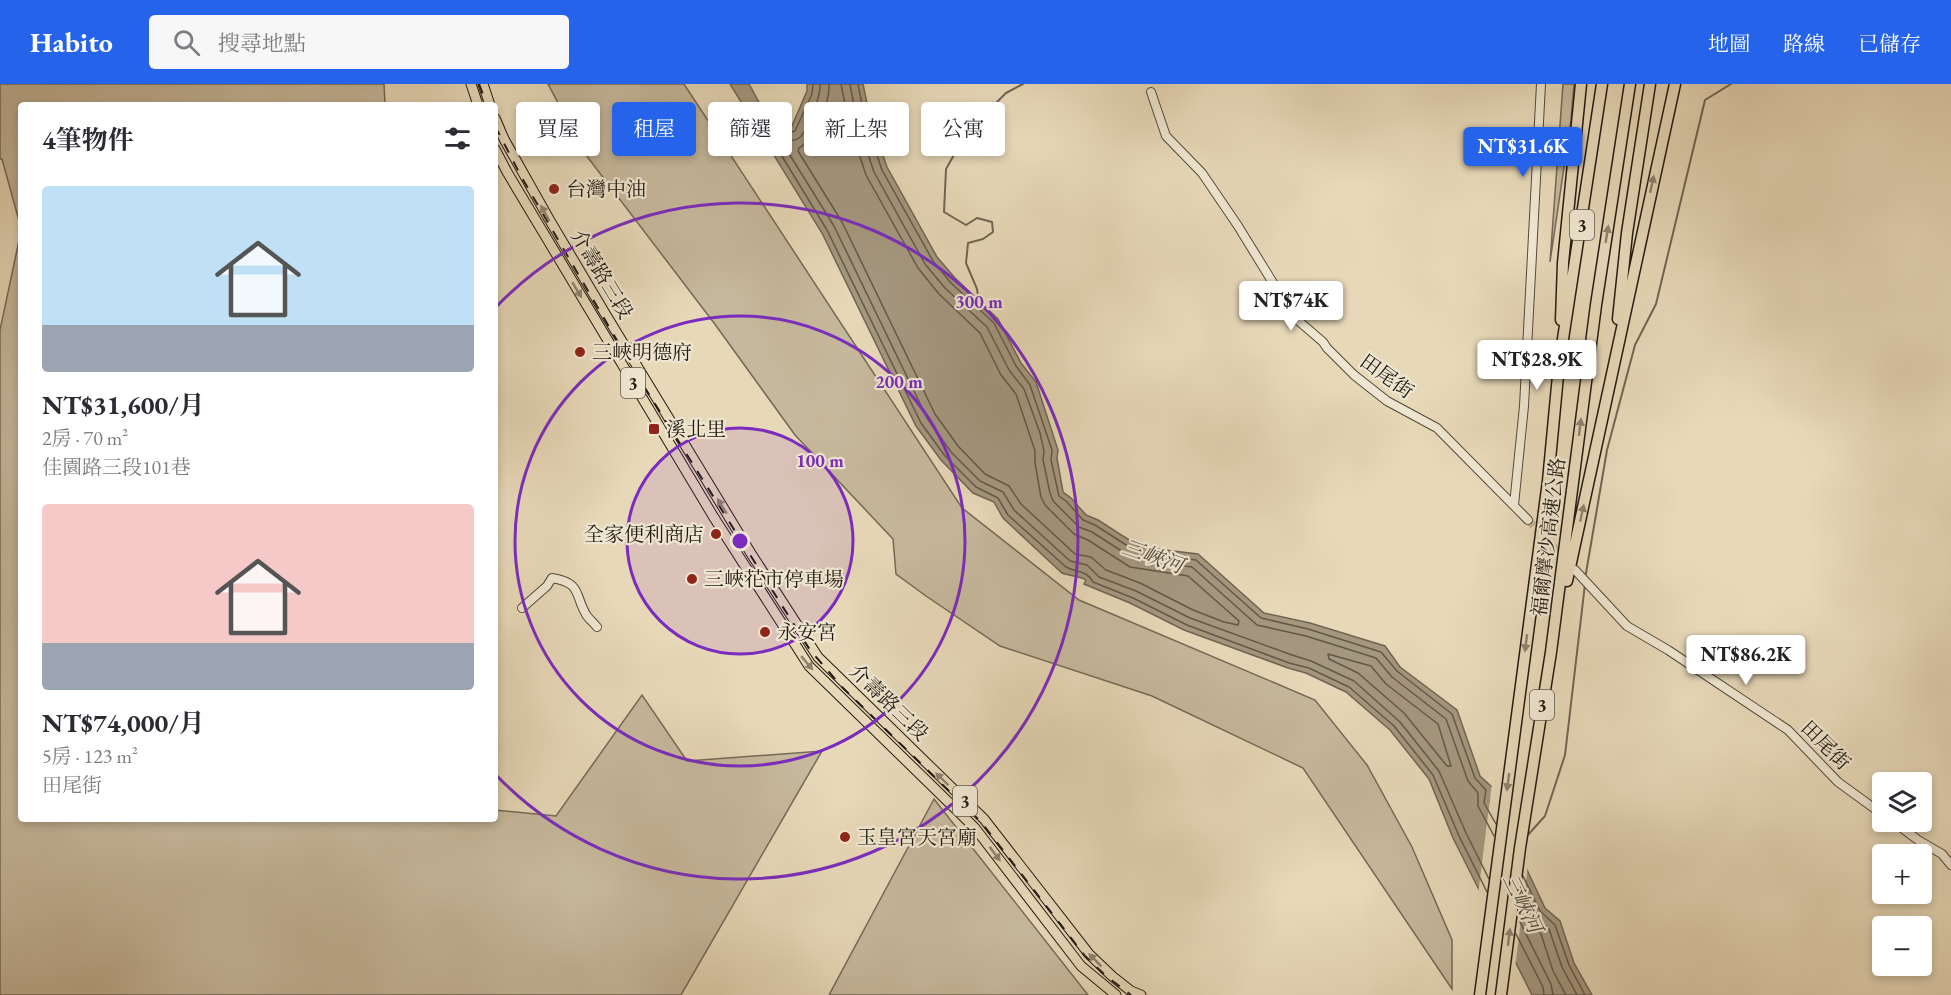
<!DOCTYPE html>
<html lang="zh-TW">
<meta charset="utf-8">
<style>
body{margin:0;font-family:"EB Garamond","Noto Serif TC",serif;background:#f7f7f7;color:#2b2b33;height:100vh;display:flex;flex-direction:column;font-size:22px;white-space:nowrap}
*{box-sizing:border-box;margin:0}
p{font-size:20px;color:#7c7c81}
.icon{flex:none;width:33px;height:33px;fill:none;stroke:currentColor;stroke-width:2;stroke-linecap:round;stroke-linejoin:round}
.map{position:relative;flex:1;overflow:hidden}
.side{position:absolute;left:18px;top:18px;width:480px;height:720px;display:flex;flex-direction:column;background:#fff;border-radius:6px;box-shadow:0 3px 9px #0003}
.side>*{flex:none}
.hud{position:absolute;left:516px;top:18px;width:570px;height:54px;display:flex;gap:12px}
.buttons{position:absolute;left:1872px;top:688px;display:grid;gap:12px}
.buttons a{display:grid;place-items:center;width:60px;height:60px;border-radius:6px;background:#fff;box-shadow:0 3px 9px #0003;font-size:30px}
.price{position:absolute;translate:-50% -51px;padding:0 14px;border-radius:6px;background:#fff;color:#222;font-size:20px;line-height:39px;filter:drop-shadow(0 2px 3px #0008)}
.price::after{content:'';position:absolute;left:50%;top:36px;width:18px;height:14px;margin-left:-9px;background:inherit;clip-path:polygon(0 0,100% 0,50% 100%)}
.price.current{background:#2563eb;color:#fff}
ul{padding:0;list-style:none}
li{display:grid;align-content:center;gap:12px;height:318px;padding:0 24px}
li span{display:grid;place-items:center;height:186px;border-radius:6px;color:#555}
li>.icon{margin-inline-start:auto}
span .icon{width:108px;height:108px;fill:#fffc;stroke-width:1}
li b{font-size:26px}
h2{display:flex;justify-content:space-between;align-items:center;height:72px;padding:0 24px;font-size:26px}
.pill{padding:0 21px;border-radius:6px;background:#fff;box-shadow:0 3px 9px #0003;font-size:21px;line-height:54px}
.pill.current{background:#2563eb;color:#fff}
header{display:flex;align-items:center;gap:36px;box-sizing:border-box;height:84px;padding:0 30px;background:#2563eb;color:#fff}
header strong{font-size:28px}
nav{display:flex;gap:33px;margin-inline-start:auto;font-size:21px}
.search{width:420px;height:54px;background:#f7f7f7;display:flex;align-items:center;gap:15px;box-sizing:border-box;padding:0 21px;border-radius:6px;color:#7c7c81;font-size:22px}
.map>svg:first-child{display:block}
</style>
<header>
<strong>Habito</strong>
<div class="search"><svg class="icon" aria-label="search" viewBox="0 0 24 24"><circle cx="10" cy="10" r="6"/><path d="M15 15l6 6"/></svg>搜尋地點</div>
<nav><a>地圖</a><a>路線</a><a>已儲存</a></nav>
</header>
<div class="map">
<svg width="1951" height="911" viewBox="0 0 1951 911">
<rect width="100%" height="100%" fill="#e7d8b8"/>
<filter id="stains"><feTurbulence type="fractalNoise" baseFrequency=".00333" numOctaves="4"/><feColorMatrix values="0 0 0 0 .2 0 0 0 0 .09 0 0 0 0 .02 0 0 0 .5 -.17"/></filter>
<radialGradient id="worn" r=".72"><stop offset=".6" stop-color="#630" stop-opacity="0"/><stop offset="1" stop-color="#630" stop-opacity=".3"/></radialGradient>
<path fill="#c6b89c" stroke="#746956" stroke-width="1.5" d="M0 0H384L385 21H21V144L2 75H0Z
M548 0H684L962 424 1079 516 1315 616 1367 681 1412 763 1452 856V905L1303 684 1152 612 1000 562 926 512 896 490 893 455 795 351 714 239 586 71Z
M1563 0H1574L1571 36 1550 178Z
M21 147V735H495V726L556 732 642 611 687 677 822 667 681 911H0V246Z
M934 715 1088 911H829Z"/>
<path fill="#a4977f" stroke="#706553" stroke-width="1.5" d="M730 0H749L768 35 791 44 807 7V0H863L870 34 887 83 937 173 955 194 998 235 1021 279 1036 298 1058 366 1057 374 1063 408 1071 414 1086 431 1098 436 1140 463 1198 470 1264 529 1310 539 1385 562 1400 583 1457 626 1480 692 1494 705 1490 717 1519 769 1545 824 1560 837 1574 879 1592 911H1532L1453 754 1429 695 1390 646 1346 608 1306 589 1288 584 1184 546 1130 519 1084 500 1086 496C1080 492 1070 492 1062 489L1003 434 994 418 973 409 941 376 916 342 822 149Z"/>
<path fill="#e7d8b8" d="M1492 699 1497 705 1493 716 1528 781 1515 884 1478 811Z"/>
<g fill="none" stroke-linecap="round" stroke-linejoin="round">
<path stroke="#635848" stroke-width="1.5" d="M813 0 812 10 795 47 789 49 769 42 766 46 827 146 921 339 945 372 976 403 998 414 1008 431 1066 483C1077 489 1087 486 1093 498L1133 514 1187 541 1289 579 1309 584 1349 603 1394 642 1433 691 1459 752 1487 808
M820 0C821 11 808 47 799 54 795 57 790 57 785 57L783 60 834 142 927 334 951 368 980 397 1003 408 1014 426 1070 477 1087 481 1099 493 1136 507 1190 534 1292 571 1311 577 1354 597 1400 638 1439 687 1466 749 1489 795
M829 0C830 19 815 55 799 64L798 67 842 138 935 330 958 362 985 390 1009 402 1021 420 1075 470 1091 473 1106 486 1140 499 1193 526 1224 538 1238 541 1239 537 1188 492 1130 483 1088 456 1074 450 1045 421 1041 413 1035 379V367L1016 310 1001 291 980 249 939 210 918 184 866 91 849 40 841 0
M850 0 857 38 874 88 925 180 945 204 987 243 1009 286 1024 305 1040 349 1044 367 1043 376 1050 409 1053 417 1079 443 1092 448 1134 475 1192 483 1257 541 1306 552 1376 574 1392 593 1446 635 1468 697 1478 709V722L1494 752
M858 0 865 36 882 86 933 177 951 199 994 239 1016 282 1030 301 1052 366 1051 376 1059 412 1067 418 1083 436 1095 441 1137 468 1196 476 1261 534 1308 545 1381 568 1397 587 1452 630 1475 694 1486 706 1484 719 1496 740
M1328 570 1371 582 1386 600 1438 640 1451 682H1447L1404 629 1358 589 1329 575Z
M1523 792 1540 827 1555 841 1569 881 1585 911
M1521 806 1534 832 1549 845 1562 883 1577 911
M1516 850 1543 903 1544 911
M1553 911 1551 900 1520 838 1522 834H1525L1541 850 1553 887 1566 911"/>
<path stroke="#706553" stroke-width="2" d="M979 219 977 205 966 179 968 159 983 155 993 148 992 138 977 134 966 141 944 128 946 85 967 48 1006 9 1023 0
M1585 495 1607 366 1635 261 1656 220 1705 16 1731 0
M1526 753 1545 732 1565 671 1585 500"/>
<path stroke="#c0b297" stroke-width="8" stroke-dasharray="8 4" stroke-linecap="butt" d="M1528 436 1564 474"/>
<g stroke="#534a3b" stroke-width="10">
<path id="minor" d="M1151 8 1166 52 1202 89 1238 142 1294 233 1323 258 1327 264 1354 291 1387 317 1437 344 1528 436
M1514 421 1524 322 1541 0
M1575 486 1627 542 1668 566 1788 646 1838 698 1882 730
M522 524 547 502 552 494C583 499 574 512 587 532 590 536 594 539 597 543
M1894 738 1918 756 1942 770 1951 781"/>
</g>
<g stroke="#221a11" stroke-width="11">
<path id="major" d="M471 0 478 21
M483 0 490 21
M495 34 504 55 549 135 606 231 752 471 818 573 984 735 1089 870 1112 892 1131 907 1141 911
M495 65 507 88 713 432 809 582 975 744 1081 882 1116 911"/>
</g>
<g stroke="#221a11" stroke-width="13">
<path id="highway" d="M1618 235 1627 149 1650 0
M1561 236 1563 179 1581 0
M1567 497 1675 0
M1480 911 1548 397 1559 281 1602 0
M1501 911 1520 764 1551 568 1596 221 1630 0"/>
</g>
<use href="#minor" stroke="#efe6d1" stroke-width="8"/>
<use href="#major" stroke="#e7d8b8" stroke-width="9"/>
<use href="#highway" stroke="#e7d8b8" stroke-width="10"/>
<path stroke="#221a11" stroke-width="2" stroke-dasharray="10 10" stroke-linecap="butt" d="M479 0 487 21
M495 42 522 94 643 301 810 566 842 603 981 738 1085 872 1106 892 1131 911"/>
</g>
<defs><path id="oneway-solid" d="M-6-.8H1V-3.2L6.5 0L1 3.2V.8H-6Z" transform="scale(1.5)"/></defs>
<g fill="#8e826d">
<use href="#oneway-solid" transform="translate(1652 100) rotate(-78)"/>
<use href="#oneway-solid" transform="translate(545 129) rotate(-119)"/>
<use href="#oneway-solid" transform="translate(1607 150) rotate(-81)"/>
<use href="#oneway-solid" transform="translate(577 206) rotate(59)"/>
<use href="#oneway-solid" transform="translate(1580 343) rotate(-83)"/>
<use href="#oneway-solid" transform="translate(722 422) rotate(-122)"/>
<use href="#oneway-solid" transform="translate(1582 429) rotate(-78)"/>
<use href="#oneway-solid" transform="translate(1526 559) rotate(97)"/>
<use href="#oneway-solid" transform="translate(807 579) rotate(50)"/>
<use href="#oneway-solid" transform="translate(942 695) rotate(-136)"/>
<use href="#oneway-solid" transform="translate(1508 698) rotate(98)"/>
<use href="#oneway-solid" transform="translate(995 770) rotate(53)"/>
<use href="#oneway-solid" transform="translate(1509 853) rotate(-83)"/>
<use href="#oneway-solid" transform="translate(1095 876) rotate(-135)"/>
</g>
<circle cx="740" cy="457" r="113" fill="#7b2cbf" fill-opacity=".12"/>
<g fill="none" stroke="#7b2cbf" stroke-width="3">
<circle cx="740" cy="457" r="113"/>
<circle cx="740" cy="457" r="225"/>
<path d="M497 222A338 338 0 1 1 497 692"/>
</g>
<g fill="#8f2418" stroke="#efe6d1" stroke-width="2">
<circle cx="554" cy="105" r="6"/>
<circle cx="580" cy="268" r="6"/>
<rect x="648" y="339" width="12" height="12" rx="3"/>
<circle cx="716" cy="450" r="6"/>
<circle cx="692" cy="495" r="6"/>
<circle cx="765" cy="548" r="6"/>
<circle cx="845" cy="753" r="6"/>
</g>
<g text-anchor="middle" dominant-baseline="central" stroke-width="4.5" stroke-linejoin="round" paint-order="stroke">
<g fill="#efe6d1" stroke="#60574b" stroke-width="1.5">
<rect x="1570" y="126" width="24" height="30" rx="4.5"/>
<rect x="621" y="284" width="24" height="30" rx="4.5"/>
<rect x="1530" y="606" width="24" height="30" rx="4.5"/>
<rect x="953" y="702" width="24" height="30" rx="4.5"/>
</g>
<g font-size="18" font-weight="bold" fill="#221a11">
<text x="1582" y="141">3</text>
<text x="633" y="299">3</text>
<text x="1542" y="621">3</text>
<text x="965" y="717">3</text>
</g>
<g font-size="20" fill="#221a11" stroke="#efe6d1" text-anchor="start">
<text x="566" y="105">台灣中油</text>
<text x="592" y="268">三峽明德府</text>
<text x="666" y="345">溪北里</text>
<text x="704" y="450" text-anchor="end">全家便利商店</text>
<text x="704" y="495">三峽花市停車場</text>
<text x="777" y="548">永安宮</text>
<text x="857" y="753">玉皇宮天宮廟</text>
</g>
<g font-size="20" fill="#221a11" stroke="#efe6d1">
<text transform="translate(602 190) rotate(59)">介壽路三段</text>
<text transform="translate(1387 292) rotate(36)">田尾街</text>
<text transform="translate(1548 453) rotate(-83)">福爾摩沙高速公路</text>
<text transform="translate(889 618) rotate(44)">介壽路三段</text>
<text transform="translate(1826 661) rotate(45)">田尾街</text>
</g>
<g font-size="21" font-style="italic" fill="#564c3d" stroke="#efe6d1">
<text transform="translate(1153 472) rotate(19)">三峽河</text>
<text transform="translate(1523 819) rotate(64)">三峽河</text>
</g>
</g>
<circle cx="740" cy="457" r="9" fill="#7b2cbf" stroke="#efe6d1" stroke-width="3"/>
<g font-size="18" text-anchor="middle" font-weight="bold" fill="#7b2cbf" stroke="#efe6d1" stroke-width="4.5" stroke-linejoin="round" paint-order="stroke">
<text x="979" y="224">300 m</text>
<text x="899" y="304">200 m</text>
<text x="820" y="383">100 m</text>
</g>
<rect width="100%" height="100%" filter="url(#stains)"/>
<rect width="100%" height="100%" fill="url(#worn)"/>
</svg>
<div class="buttons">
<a><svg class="icon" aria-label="layers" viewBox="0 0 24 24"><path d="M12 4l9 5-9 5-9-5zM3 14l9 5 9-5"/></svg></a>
<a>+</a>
<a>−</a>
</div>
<b class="price current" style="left:1523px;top:94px">NT$31.6K</b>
<b class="price" style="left:1291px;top:248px">NT$74K</b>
<b class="price" style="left:1537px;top:307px">NT$28.9K</b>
<b class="price" style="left:1746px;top:602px">NT$86.2K</b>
<div class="hud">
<a class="pill">買屋</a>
<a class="pill current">租屋</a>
<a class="pill">篩選</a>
<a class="pill">新上架</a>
<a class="pill">公寓</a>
</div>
<section class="side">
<h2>4筆物件<svg class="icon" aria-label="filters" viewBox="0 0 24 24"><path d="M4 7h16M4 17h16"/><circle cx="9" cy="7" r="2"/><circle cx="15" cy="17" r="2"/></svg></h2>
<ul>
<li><span style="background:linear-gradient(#bfe0f5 75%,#9aa5b1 0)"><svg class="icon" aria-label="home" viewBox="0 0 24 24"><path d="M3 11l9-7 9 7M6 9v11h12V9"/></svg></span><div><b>NT$31,600/月</b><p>2房 · 70 m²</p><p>佳園路三段101巷</p></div></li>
<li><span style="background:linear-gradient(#f6c9c9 75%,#9aa5b1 0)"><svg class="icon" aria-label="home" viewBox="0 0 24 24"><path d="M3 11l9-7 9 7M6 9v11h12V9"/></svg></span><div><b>NT$74,000/月</b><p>5房 · 123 m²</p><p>田尾街</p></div></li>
</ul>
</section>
</div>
